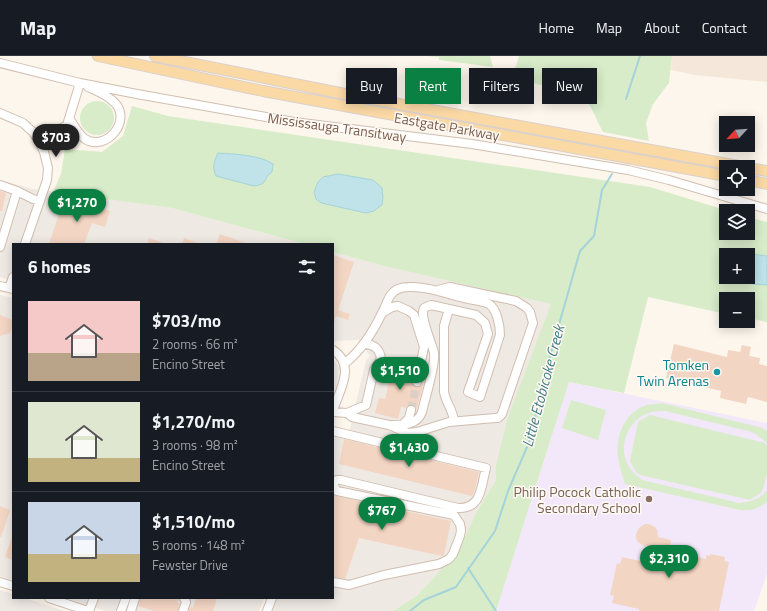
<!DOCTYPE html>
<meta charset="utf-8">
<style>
body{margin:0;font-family:"Titillium Web",sans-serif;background:#242831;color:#f1f3f6;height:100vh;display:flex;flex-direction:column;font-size:15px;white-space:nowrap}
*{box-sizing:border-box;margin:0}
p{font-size:13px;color:#9ea1a6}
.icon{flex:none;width:22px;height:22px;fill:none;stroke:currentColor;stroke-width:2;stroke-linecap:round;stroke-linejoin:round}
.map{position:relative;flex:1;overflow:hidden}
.drawer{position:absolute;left:12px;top:187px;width:322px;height:356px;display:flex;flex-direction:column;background:#171b24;border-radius:0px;box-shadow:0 2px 10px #0003}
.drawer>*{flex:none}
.top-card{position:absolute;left:346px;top:12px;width:361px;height:36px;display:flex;gap:8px}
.needle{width:26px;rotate:244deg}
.buttons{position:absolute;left:719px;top:60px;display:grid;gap:8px}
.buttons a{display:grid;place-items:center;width:36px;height:36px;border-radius:0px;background:#171b24;box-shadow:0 2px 10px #0003;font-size:20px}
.price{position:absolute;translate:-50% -34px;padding:0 9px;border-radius:14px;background:#0b8043;color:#fff;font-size:13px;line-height:26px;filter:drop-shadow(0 1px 2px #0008)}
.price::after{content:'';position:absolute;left:50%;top:24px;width:12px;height:9px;margin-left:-6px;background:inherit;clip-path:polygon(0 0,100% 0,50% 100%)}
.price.active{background:#222;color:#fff}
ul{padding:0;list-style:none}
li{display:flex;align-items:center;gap:12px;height:100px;padding:0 16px}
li+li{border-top:1px solid #363941}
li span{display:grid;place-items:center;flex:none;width:112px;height:80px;border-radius:0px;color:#555}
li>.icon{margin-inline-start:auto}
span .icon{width:48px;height:48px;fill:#fffc;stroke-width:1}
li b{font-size:17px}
h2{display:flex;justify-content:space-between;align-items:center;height:48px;padding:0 16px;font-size:17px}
.tag{padding:0 14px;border-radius:0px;background:#171b24;box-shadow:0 2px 10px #0003;font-size:14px;line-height:36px}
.tag.active{background:#0b8043;color:#fff}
header{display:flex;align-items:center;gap:24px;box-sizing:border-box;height:56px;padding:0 20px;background:#171b24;border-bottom:1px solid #363941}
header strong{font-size:19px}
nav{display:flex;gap:22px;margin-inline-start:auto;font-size:14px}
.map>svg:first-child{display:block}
</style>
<header>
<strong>Map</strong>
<nav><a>Home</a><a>Map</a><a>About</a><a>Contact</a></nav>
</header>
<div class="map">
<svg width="767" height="555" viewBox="0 0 767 555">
<rect width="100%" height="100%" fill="#fdf6ec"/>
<path fill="#f5e8da" d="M672 0H767V26L695 19 671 14Z"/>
<path fill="#efe9e4" d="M0 124 33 133 172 152 304 188H13V225L0 221Z
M333 196 384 210 552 248 507 364 496 409V424L476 457 460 492 418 539 393 555H273L277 542H333V376L349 377 366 304 370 300 359 284 333 285Z
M0 239 13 242V524L0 520Z
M333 302 339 312 338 325 333 340Z
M0 534 13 538V542H25L65 555H0Z
M67 542H264L259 555H105Z"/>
<path fill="#f3e8fa" d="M569 326 767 367V518L754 555H496Z"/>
<path fill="#d8ecc9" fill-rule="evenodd" d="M426 0H490L493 11 439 4V1Z
M519 0H672L669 27 653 48 646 67 649 85 603 76C599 69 590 47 585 43 566 26 526 36 515 13Z
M80 62a17 17 0 1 1 34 0a17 17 0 1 1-34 0Z
M132 50 168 60 650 131 729 155H726V177H748V161L767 166V266L748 262V243H726V258L648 241 624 337 569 326 496 555H393L418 539 460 492 476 457 496 424V409L507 364 551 248 384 210 333 196V188H304L172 152 53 136 61 118 65 93 102 96 123 80ZM726 199H748V221H726Z
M571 344 606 354 598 384 562 372Z
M662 347 763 372 767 375V387L756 378 748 375 665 355C661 355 656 355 652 356 631 361 619 385 626 405 629 413 636 419 642 424L739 447C750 446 758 444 767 435V446C759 453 750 455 740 454L625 428C622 419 619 410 618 401 615 381 625 355 647 349 652 348 657 348 662 347Z
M650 359 765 387 767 391V418L762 436 750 444 640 419 636 416 630 405 638 366Z"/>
<path fill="#bfe3e8" stroke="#a5d3da" d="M218 97C234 98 260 99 273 108L272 116 267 120C265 127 262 129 254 130L216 120C212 111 214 105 218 97Z
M338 118 373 124 382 132 383 141 382 149 374 155 366 157 321 147 316 143 314 136 318 126 323 121Z
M743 197 767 200V229L753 228 734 223 733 221H748V199H739Z"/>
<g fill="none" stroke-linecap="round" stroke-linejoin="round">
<path stroke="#a5d3da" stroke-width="2" d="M626 43 640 0
M468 512 496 555
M410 555 424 544 456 531 495 475 508 435 531 382 542 328 580 195 594 180 602 134 612 118"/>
</g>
<path fill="#f3d5c3" d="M0 135 6 137 2 155H0Z
M64 144 95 154 97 151 110 155 105 171 92 167 84 188H49Z
M220 178 246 187V188H216Z
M149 182 164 187V188H147Z
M184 182 198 187V188H182Z
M333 199 354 206 338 254 350 258 348 264 336 260 334 267H333Z
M0 259 13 264V269L10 277 0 280Z
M674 288 727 301 728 294 740 296 742 289 751 291 749 300 760 302 759 308 767 310V346L748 341 746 348 720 342 721 335 666 322Z
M395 302 414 307 410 324H412V328L416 331H419L424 327 416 355 415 350 412 349 407 350 406 352 401 351 398 363 375 357 379 342 385 343Z
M344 383 479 416 474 437 472 440 339 408Z
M333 439 336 440 451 465 444 499 442 500 359 482 345 523 333 521Z
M0 450 10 454 1 481H0Z
M645 468H649L655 471 657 474 658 481 671 484 670 493 679 494 678 497 706 503V499L710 500V498L725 501 724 505 729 506 719 555H639V553L612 547 614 540 610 539 617 507 620 508 622 501 649 507 650 502H653L655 493 642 489 637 485 636 481V478L639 472Z
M12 481H13V504L5 501Z
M140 542H179L177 547H180L178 555H154L138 550Z
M196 542H217L213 555H189L190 551 193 552Z"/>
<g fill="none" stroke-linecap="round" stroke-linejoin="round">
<path stroke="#dcd0c4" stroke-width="8" stroke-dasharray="8 4" stroke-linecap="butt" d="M411 354 417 326"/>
<g stroke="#d1beb0" stroke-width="10">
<path id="minor" d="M0 7 80 27 137 38 294 66 472 88 628 114 669 124 767 153
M0 57 23 67 33 76 39 85 44 96 48 112 47 124 25 188
M70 63C74 70 78 78 85 83 106 96 132 65 115 47 108 39 97 35 88 31
M39 85 67 69 80 27
M0 129 17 135
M0 191 17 135 33 143 40 145
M0 230 13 233
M9 232 13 221
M449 253 444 270V336C446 347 453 354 454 365
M382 257 392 251 398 250 409 255 414 259 424 291 417 326
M333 294C356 309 340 334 333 354
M344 308C361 295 373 276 382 257 385 252 387 245 390 240 394 234 401 231 408 231 428 230 449 239 468 243 474 244 483 245 489 248 497 253 500 270 500 279L480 341 468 336 488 278 485 267 476 259 431 249 424 252C419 261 432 286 434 297 436 309 425 342 422 356 417 370 402 369 389 369
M333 356 347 357 352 361 389 369 408 377 417 376 449 366 495 362H498L502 358 533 267 530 256 527 252 516 245 450 231 438 234
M347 357 366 349 374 314 381 303C380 293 374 288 364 288
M403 368 409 362 411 354
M333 375 486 412C481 430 482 453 458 452L341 424H337L333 428
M333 429 337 435 454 459 460 468 461 474 460 480 453 498 449 503 439 508 384 519 349 529 333 526
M0 526 13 530
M49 542 88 555
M89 555 94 542
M121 555 126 542
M131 555 135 542
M183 555 186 546 184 542
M267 555 272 542"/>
</g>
<g stroke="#dad1cd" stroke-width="12">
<path id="major" d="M98 0 263 35 726 120
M155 0 350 39 744 111
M748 112 767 115
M748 124 767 128"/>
</g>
<use href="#minor" stroke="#fff" stroke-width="8"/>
<use href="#major" stroke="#fbd9a5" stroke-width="10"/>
</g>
<circle fill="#0f9aa8" stroke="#fffaf3" stroke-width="1.5" cx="717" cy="316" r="4"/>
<circle fill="#8d6e63" stroke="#fffaf3" stroke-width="1.5" cx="649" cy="443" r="4"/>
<g text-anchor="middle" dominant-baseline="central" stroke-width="3" stroke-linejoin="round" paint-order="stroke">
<g font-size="14" fill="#7a5c4d" stroke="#fffaf3">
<text transform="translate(447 70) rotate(10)">Eastgate Parkway</text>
<text transform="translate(337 71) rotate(8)">Mississauga Transitway</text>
</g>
<g font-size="14" fill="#0d838f" stroke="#fffaf3" text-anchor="end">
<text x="709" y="308">Tomken<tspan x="709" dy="16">Twin Arenas</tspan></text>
</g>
<g font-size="14" fill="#785e54" stroke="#fffaf3" text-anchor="end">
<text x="641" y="435">Philip Pocock Catholic<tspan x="641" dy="16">Secondary School</tspan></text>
</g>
<g font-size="15" font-style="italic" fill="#437c86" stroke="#fffaf3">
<text transform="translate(543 330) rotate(-75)">Little Etobicoke Creek</text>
</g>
</g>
</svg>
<div class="buttons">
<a><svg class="needle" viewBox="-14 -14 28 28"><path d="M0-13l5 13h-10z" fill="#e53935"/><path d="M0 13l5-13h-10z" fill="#9ea1a6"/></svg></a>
<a><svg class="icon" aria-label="locate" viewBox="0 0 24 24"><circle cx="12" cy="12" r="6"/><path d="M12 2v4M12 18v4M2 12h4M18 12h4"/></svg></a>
<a><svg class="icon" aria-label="layers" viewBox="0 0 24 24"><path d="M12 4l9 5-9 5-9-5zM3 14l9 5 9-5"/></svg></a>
<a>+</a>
<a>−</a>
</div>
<b class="price active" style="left:56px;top:102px">$703</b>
<b class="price" style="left:77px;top:167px">$1,270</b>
<b class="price" style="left:400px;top:335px">$1,510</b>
<b class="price" style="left:409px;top:412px">$1,430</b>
<b class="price" style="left:382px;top:475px">$767</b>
<b class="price" style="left:669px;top:523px">$2,310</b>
<div class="top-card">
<a class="tag">Buy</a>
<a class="tag active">Rent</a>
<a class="tag">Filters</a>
<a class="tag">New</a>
</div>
<section class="drawer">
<h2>6 homes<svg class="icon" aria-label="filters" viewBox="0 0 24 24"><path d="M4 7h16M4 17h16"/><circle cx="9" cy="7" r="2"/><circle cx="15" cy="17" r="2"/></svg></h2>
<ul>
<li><span style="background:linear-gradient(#f6c9c9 65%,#b9a48a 0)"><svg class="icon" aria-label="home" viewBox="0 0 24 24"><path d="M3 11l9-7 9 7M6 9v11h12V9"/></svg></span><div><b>$703/mo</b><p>2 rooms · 66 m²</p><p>Encino Street</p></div></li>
<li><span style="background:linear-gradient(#dfe7d0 70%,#c2b280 0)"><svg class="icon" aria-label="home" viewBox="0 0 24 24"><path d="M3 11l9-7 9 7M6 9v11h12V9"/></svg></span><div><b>$1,270/mo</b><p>3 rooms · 98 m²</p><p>Encino Street</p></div></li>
<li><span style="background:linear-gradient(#c9d6e8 65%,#c2b280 0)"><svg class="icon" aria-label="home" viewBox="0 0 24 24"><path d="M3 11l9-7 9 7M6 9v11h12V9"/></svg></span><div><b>$1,510/mo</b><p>5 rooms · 148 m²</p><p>Fewster Drive</p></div></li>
</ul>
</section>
</div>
